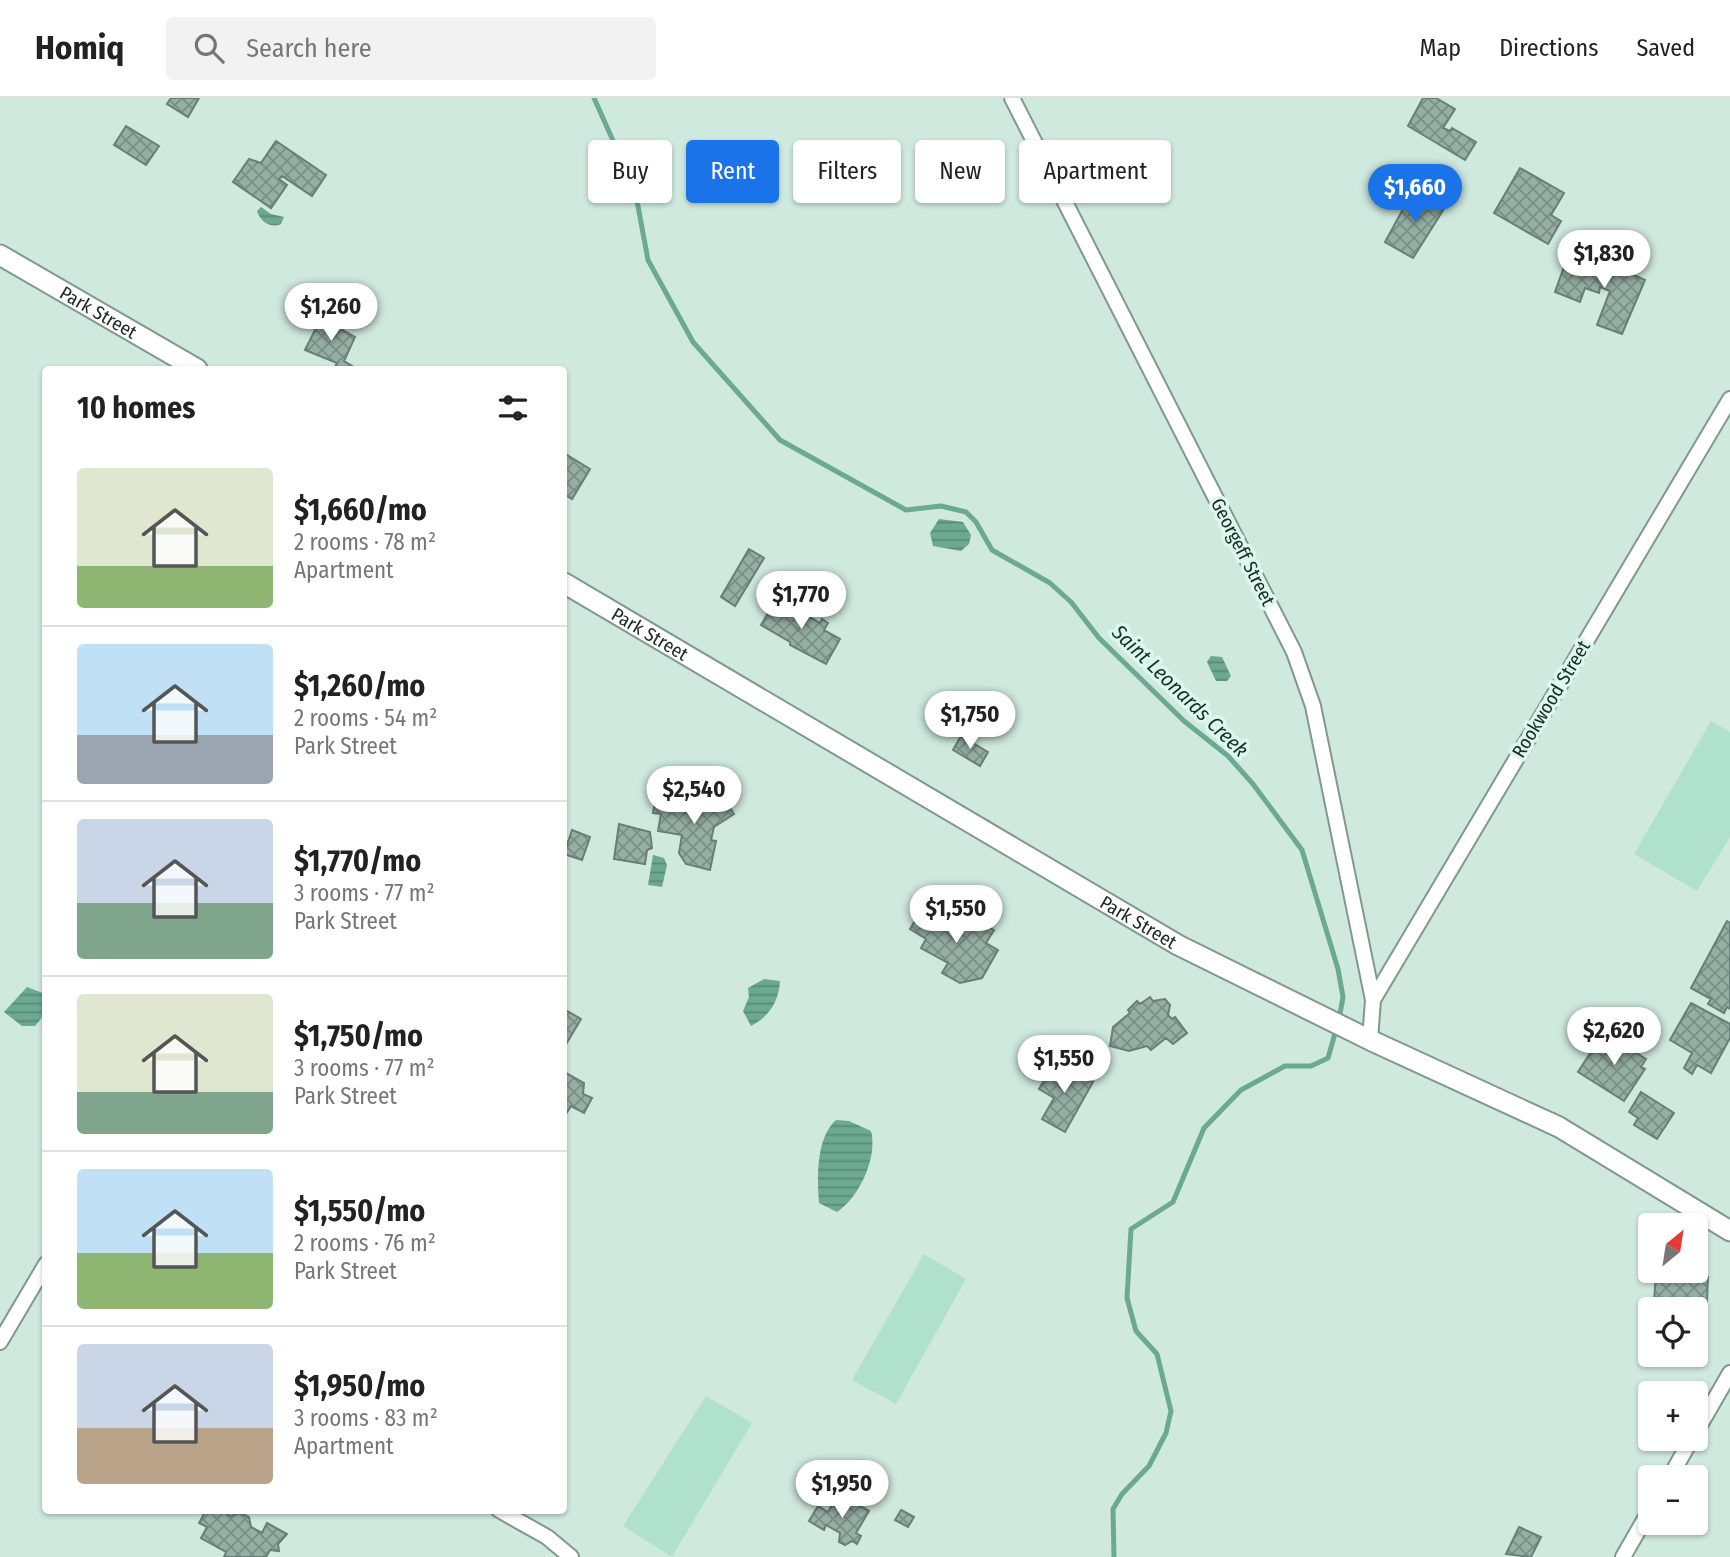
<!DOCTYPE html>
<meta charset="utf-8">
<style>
body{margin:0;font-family:"Fira Sans Condensed",sans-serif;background:#f2f2f2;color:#222;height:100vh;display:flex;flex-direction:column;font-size:26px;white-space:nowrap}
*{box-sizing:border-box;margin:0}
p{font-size:23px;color:#767676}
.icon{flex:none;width:38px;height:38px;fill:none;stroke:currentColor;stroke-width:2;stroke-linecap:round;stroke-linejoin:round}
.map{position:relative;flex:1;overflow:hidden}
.side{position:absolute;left:42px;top:268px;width:525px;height:1148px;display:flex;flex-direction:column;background:#fff;border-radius:7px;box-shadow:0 2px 5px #0004}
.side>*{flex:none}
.banner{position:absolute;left:588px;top:42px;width:665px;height:63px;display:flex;gap:14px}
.needle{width:46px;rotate:30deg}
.tools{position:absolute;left:1638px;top:1115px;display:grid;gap:14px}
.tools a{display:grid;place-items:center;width:70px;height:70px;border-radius:7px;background:#fff;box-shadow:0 2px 5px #0004;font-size:35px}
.price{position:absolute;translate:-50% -60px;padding:0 16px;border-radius:24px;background:#fff;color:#222;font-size:23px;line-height:46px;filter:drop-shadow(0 2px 4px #0008)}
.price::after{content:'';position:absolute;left:50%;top:42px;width:21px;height:16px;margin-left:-10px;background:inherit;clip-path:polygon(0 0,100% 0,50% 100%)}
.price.on{background:#1a73e8;color:#fff}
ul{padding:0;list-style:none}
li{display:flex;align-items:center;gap:21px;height:175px;padding:0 35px}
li+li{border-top:2px solid #e0e0e0}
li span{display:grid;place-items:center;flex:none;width:196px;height:140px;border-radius:7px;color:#555}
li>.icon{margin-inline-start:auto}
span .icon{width:84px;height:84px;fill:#fffc;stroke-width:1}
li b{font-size:30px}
h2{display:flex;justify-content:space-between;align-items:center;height:84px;padding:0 35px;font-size:30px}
.pill{padding:0 24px;border-radius:7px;background:#fff;box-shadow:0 2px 5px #0004;font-size:24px;line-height:63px}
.pill.on{background:#1a73e8;color:#fff}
header{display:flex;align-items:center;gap:42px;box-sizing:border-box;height:98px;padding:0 35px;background:#fff;border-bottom:2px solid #e0e0e0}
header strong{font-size:33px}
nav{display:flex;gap:38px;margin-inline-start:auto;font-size:24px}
.search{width:490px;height:63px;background:#f2f2f2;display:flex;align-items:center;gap:18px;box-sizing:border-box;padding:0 24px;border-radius:7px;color:#767676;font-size:26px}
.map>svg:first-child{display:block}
</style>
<header>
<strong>Homiq</strong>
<div class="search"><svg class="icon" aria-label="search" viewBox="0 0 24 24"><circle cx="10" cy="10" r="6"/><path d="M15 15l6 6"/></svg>Search here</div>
<nav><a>Map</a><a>Directions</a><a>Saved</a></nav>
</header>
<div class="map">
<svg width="1730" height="1459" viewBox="0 0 1730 1459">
<defs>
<pattern id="water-rules" width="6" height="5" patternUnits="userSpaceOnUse" patternTransform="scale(1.75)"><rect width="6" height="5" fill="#6ca992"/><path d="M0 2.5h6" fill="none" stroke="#588a77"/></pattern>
<pattern id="building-cross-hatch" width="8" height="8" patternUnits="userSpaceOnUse" patternTransform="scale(1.75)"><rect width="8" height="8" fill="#96afa5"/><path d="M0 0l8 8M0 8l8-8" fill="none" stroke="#7a8f86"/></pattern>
</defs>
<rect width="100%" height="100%" fill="#cfe9df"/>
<path fill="#b0e1ce" d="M1711 623 1730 634V739L1697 793 1634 756Z
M924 1156 966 1181 896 1306 852 1282Z
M706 1298 752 1325 672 1459 623 1428Z"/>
<path fill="url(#water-rules)" d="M261 109 271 116 284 119 281 126C270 131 260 123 257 113Z
M939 421 963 424 971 437 969 446 961 453 933 448 930 435Z
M1211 558 1222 559 1231 578 1227 583H1216L1207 564Z
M653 757 664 760 667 767 662 789 648 787Z
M764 881 780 883C779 903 769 919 751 928L743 913 749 899 748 890Z
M27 889 45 896V916L35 928H22L4 914Z
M836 1022 849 1023 871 1033C878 1059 859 1100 837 1114L819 1105C817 1079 816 1040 836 1022Z"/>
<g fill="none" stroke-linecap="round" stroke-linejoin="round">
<path stroke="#6ca992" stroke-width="5" d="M594 0 635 92 648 162 693 244 780 342 906 412 941 408 966 414 976 424 992 452 1050 485 1071 504 1099 540 1184 623 1228 658 1253 686 1302 752 1338 871 1343 899 1339 922
M1114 1459 1113 1411 1122 1396 1149 1368 1166 1335 1171 1313 1157 1256 1136 1233 1127 1200 1131 1131 1173 1104 1204 1030 1241 992 1285 968H1311L1328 960 1336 932"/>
</g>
<path fill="url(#building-cross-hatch)" stroke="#677f76" stroke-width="2" d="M171 0H199L188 19 167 6Z
M1423 0H1436L1455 11 1443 30 1450 33 1452 30 1476 44 1465 62 1408 28Z
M126 28 159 48 146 67 114 47Z
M276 43 326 77 312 98 282 78 279 81 287 87 271 110 233 84 249 61 261 65Z
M1520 70 1564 95 1551 117 1561 123 1548 146 1494 115Z
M1427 95 1447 106 1413 160 1385 144 1409 100 1421 106Z
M1597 160 1645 182 1622 236 1597 227 1610 193 1600 189 1599 195 1585 190 1580 204 1555 194 1565 166 1575 170 1576 165 1592 171Z
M322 218 344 228 342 232 355 239 344 263 352 268 351 271H334L337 265 305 252Z
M564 355 590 371 572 401 564 396Z
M749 451 764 460 735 508 721 499Z
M777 500 820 525 822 521 828 525 824 532 840 541 826 566 790 547V544L761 527Z
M961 638 988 654 980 668 953 652Z
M718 692 734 716 714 729 711 742 716 743 710 772 686 766 679 755 682 737 658 733 661 716 653 715 656 698 697 706Z
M619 726 650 734 652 750 647 752 645 766 614 761Z
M572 732 590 739 582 762 564 756Z
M930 809 973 831 978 823 994 832 986 845 998 852 982 880 960 885 942 875 948 865 921 850 926 841 910 831 922 811 928 814Z
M1727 823 1730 825V911L1727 909 1724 915 1708 906 1711 901 1691 890Z
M1150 899 1153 903 1165 901 1170 907 1168 917 1172 921 1175 919 1187 935 1173 946 1166 940 1151 952 1147 948 1129 953 1110 948 1113 929 1130 915 1128 912 1137 903 1140 906Z
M1691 905 1730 926V940L1711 975 1697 967 1692 976 1684 970 1692 955 1670 942Z
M564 911 581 921 565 948 564 947Z
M1610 938 1646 961 1641 969 1645 971 1624 1003 1578 974 1600 940 1606 944Z
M1055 963 1093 984 1065 1034 1042 1021 1054 1000 1039 991Z
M564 974 584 985 583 996 592 1000 584 1015 571 1008 564 1019Z
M1641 994 1674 1015 1657 1041 1634 1027 1638 1020 1629 1014Z
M1656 1176 1708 1179 1706 1230 1696 1229V1211H1664V1204L1654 1203Z
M842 1398 869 1413 856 1435 861 1438 857 1446 852 1443 845 1447 839 1444 840 1435 826 1427 824 1432 809 1423 818 1408 828 1414 832 1407 836 1409Z
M206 1412H221L231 1418 240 1415 249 1419 251 1429 262 1435 267 1425 287 1436 278 1446 279 1453 270 1452 266 1459H224L226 1454 201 1440 207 1429 199 1425Z
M901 1412 914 1419 908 1429 895 1422Z
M1519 1429 1541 1439 1531 1459 1506 1456Z"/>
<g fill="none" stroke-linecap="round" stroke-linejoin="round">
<g stroke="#80988e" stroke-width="18">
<path id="street" d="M1012 0 1294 554 1313 608 1373 902 1370 942
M1373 902 1730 301
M0 1244 46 1166
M1696 1334 1730 1275
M1670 1379 1692 1340
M499 1412 547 1439 571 1459
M1623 1459 1650 1412"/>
</g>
<g stroke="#80988e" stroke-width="23">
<g id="secondary">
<path id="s1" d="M0 157 197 271"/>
<path id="s2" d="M564 485 1178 847 1370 942 1559 1029 1730 1133"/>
</g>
</g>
<use href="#street" stroke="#fff" stroke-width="14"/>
<use href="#secondary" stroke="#fff" stroke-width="19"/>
</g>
<g text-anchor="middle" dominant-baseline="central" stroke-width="7" stroke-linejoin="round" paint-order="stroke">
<g font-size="19" fill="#202a26" stroke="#dcf7ec">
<text stroke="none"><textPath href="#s1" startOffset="114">Park Street</textPath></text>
<text transform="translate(1243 454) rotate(63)">Georgeff Street</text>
<text stroke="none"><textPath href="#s2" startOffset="100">Park Street</textPath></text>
<text transform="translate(1551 601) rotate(-59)">Rookwood Street</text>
<text stroke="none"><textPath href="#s2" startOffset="667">Park Street</textPath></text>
</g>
<g font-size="21" font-style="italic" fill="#143228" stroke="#dcf7ec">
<text transform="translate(1180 593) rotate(44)">Saint Leonards Creek</text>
</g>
</g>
</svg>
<div class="tools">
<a><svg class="needle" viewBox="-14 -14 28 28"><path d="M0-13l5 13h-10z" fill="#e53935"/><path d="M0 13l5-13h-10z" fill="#767676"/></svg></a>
<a><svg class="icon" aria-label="locate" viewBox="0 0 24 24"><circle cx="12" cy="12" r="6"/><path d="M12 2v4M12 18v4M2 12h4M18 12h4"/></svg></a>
<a>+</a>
<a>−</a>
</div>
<b class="price on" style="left:1415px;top:126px">$1,660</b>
<b class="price" style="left:1604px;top:192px">$1,830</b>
<b class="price" style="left:331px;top:245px">$1,260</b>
<b class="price" style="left:801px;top:533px">$1,770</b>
<b class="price" style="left:970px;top:653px">$1,750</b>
<b class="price" style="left:694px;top:728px">$2,540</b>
<b class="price" style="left:956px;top:847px">$1,550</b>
<b class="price" style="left:1614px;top:969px">$2,620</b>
<b class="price" style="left:1064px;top:997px">$1,550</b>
<b class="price" style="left:842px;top:1422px">$1,950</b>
<div class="banner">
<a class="pill">Buy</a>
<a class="pill on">Rent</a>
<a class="pill">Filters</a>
<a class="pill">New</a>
<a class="pill">Apartment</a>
</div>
<section class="side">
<h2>10 homes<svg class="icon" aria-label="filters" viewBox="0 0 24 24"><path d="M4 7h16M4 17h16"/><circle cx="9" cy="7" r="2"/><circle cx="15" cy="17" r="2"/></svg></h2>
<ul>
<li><span style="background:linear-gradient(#dfe7d0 70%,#8fb573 0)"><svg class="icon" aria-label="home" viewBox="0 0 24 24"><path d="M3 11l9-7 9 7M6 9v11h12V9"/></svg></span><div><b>$1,660/mo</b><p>2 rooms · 78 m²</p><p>Apartment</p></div></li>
<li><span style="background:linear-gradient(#bfe0f5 65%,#9aa5b1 0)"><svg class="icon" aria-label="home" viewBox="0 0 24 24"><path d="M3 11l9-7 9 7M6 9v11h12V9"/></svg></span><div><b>$1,260/mo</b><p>2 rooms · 54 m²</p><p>Park Street</p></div></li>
<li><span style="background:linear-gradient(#c9d6e8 60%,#7fa58c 0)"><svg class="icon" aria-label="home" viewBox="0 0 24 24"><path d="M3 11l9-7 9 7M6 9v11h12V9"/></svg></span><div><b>$1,770/mo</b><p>3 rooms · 77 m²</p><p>Park Street</p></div></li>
<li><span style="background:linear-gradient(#dfe7d0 70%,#7fa58c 0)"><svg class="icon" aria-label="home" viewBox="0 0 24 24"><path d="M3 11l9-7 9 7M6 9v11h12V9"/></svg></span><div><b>$1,750/mo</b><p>3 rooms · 77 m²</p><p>Park Street</p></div></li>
<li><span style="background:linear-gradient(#bfe0f5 60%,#8fb573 0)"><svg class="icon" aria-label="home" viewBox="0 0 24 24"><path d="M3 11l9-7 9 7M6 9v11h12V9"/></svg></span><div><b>$1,550/mo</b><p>2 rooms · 76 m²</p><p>Park Street</p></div></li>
<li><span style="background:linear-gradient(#c9d6e8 60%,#b9a48a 0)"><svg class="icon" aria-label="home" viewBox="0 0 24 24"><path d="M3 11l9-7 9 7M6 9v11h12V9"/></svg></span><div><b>$1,950/mo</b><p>3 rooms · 83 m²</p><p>Apartment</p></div></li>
</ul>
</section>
</div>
